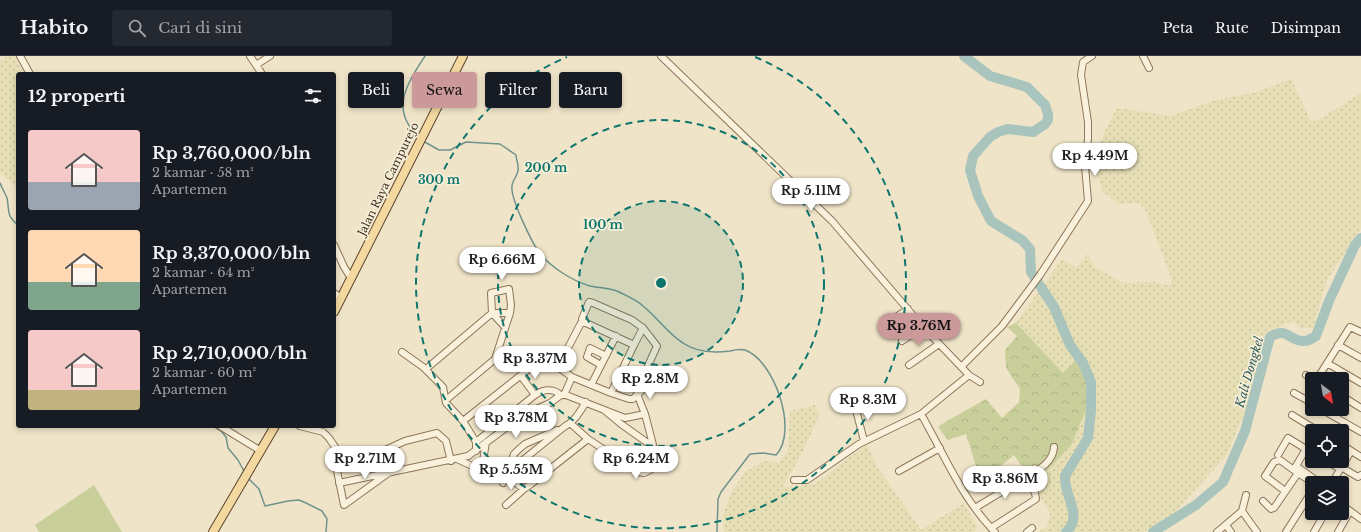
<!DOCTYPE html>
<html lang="id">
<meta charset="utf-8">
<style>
body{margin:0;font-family:"Libre Baskerville",serif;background:#242831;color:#f1f3f6;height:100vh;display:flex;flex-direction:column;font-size:15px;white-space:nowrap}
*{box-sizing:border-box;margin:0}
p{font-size:13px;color:#9ea1a6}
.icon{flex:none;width:22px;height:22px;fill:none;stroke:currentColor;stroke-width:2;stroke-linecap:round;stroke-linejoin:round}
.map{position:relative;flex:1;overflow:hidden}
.drawer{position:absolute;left:16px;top:16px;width:320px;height:356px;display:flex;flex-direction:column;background:#171b24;border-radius:4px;box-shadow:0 2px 6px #0003}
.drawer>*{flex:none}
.hud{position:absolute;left:348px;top:16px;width:380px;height:36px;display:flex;gap:8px}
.needle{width:26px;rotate:149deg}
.tools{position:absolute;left:1305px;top:316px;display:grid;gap:8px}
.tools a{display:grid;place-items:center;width:44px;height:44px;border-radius:4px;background:#171b24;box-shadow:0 2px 6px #0003;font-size:20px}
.price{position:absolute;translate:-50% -34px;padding:0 9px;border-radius:14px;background:#fff;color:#222;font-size:13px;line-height:26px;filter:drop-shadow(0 1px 2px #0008)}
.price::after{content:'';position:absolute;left:50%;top:24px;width:12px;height:9px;margin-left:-6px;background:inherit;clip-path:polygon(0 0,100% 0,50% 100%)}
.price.active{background:#cc999b;color:#111}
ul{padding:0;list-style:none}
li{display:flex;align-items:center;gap:12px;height:100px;padding:0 12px}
li span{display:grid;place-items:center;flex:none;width:112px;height:80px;border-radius:4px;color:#555}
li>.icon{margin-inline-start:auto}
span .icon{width:48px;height:48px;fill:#fffc;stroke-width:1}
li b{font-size:17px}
h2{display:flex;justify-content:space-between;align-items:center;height:48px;padding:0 12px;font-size:17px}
.chip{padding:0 14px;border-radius:4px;background:#171b24;box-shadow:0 2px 6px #0003;font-size:14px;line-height:36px}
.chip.active{background:#cc999b;color:#111}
header{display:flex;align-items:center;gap:24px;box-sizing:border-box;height:56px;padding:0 20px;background:#171b24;border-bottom:1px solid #363941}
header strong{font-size:19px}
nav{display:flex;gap:22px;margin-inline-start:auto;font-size:14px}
.search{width:280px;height:36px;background:#242831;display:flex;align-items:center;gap:10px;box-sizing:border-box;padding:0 14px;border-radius:4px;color:#9ea1a6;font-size:15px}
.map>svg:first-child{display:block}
</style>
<header>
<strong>Habito</strong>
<div class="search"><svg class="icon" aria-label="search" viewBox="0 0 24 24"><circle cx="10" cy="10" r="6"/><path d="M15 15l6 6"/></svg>Cari di sini</div>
<nav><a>Peta</a><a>Rute</a><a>Disimpan</a></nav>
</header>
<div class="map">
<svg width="1361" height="476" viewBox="0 0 1361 476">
<defs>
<pattern id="farmland-dots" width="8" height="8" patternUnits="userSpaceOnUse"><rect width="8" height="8" fill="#e6deb5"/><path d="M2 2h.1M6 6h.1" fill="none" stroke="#c6bf9b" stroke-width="1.8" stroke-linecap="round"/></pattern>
<pattern id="forest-crowns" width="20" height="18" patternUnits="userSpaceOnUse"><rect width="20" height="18" fill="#c9cf9b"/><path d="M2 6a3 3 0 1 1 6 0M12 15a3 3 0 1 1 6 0" fill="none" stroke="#aeb285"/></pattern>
</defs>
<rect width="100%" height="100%" fill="#f0e4c8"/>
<path fill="url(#farmland-dots)" d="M6 0H14L24 18H18V136V132L0 117V5Z
M1291 23 1311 66 1320 63 1361 37V172L1327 224 1313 272H1301L1293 265 1266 276 1258 300 1250 343 1226 400 1173 458 1143 476H1038L1047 471 1050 457 1031 424 1048 414 1081 299 1063 318 1016 267 1062 203 1076 212 1087 198 1095 211 1123 227 1154 226 1170 230 1172 223 1145 153 1139 147 1119 148 1103 136 1097 117 1096 100 1105 75 1117 52 1171 60 1213 45 1257 36Z
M815 349 819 360 800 401 782 432 815 428 867 388 876 409 921 474 964 447 978 472 974 476H724L723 459 731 437 745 416 764 405 779 407 788 395 790 355Z"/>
<path fill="url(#forest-crowns)" d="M1016 267 1063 317 1081 299 1095 332 1071 389 1048 414 1031 424 1014 399 995 415 977 413 966 378 948 384 938 371C953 360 970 353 986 343L1002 362 1019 346 1020 333 1006 312 1005 294 1017 280 1007 271Z"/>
<path fill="#c9cf9b" d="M94 429 122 476H39L35 469Z"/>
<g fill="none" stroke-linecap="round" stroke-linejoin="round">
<path stroke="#6f938a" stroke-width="1.5" d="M419 81C389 54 407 28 425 0
M423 85 439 94H450L466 86 500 88 516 99C516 103 519 109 518 114 518 119 512 125 512 130 510 142 531 184 538 195 549 210 572 225 590 230 599 232 611 232 619 236 627 240 637 244 643 250 657 261 668 278 683 287 697 297 714 297 730 295 734 294 741 293 745 294 774 304 799 375 776 399L763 397 750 398 721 436 718 443 717 476
M0 127C2 132 5 137 7 142 10 155 5 158 18 169
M213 370 221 375 226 381 228 392 238 404 245 417
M248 422 259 433 265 450 288 445 299 444 306 447 322 455 327 463 326 476"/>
<path stroke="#a9c4bc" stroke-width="10" d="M964 0 990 20 1027 31 1045 49 1048 58V64L1045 68 1033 76 1008 73 998 76 990 81 973 100 970 114 978 140 991 165 1022 184 1030 193 1031 216 1054 251 1070 289 1083 307 1091 326V355L1088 382 1065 420C1063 434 1078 454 1072 468 1071 471 1068 474 1066 476
M1153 476 1196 449 1223 426 1245 375 1270 281C1288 270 1288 285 1304 285 1308 285 1313 282 1316 280L1329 245 1355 189 1361 182"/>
<g stroke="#8d765c" stroke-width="8">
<path id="minor" d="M20 0 30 18
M250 0 262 18
M661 0 832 165 923 271 969 319 921 358C944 398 962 443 995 476
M1143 0 1149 12
M256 9 270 0
M334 189 344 211 351 222
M334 237 341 242
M583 266 582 263 589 246 593 247 632 264 643 272
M884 269 908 253
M902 285 923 271
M1338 289 1361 302
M402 296 423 311 443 331 446 347 463 365
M1327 307 1361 327
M601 309 587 301 590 292 606 300
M909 309 939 288
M961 311 1002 270 1040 219 1088 145 1085 110 1088 83V66L1081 19 1083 6 1092 0
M426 313 492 257H510
M969 319 980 326
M1306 319 1313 323
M521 320 535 339
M1317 323 1350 271 1361 276
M591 329 616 280
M611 337 629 343H633C638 337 646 332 648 326L642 323 657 290 643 272 634 289
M1294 337 1312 347
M637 338 645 358
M564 339 572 321 558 311 581 267H586L634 289 611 337 572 321
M1342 340 1361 352
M446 344 495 303 510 257 511 249 509 233 491 237 492 257 505 271
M855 350 864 385
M1321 353 1361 376
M1292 359 1318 375
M570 367 588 383 531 428 524 433 516 427 508 416 564 371C575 365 579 357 586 346
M220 370 261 395
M300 370 323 376 329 382 335 391V405L344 449 387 418
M588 383 638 416 644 417 650 414 657 403 652 389
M476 386 463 365 530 312
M1342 389 1361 401
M476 395V386L535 339C544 333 552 332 561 339
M1312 396 1306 393 1296 410 1320 427
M1278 399 1288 382 1306 393
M370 401 405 385 437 377 446 385 451 405
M457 403 472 410 479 409 483 405 486 386
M1327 405 1340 413
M1341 411 1358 421 1361 419
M899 415 940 392
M794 424H807L859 388 921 358
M339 427 468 400 523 359 550 347 561 339H566L625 362 645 358 653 389 652 390 621 368 604 354
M503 427 514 398 518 394 525 388 557 374
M1332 427 1351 395
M1285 435 1265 420 1274 406 1280 404 1298 417
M1246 439 1242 455 1257 476
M1263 445 1271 453 1274 452 1298 417 1313 427
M506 449 524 433
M1342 449 1361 463
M975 452 1026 421
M1226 469 1231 476
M991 472 1036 443 1035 437 1026 421C1038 414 1053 407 1054 391
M1027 476 1032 472
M1217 476 1242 455
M1286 476 1312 435
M1314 476 1325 457
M1338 476 1350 455"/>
</g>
<g stroke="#5b4430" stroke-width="10">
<path id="major" d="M334 256 463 0
M213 476 275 370"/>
</g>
<use href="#minor" stroke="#faf1dc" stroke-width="6"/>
<use href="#major" stroke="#f3d9a0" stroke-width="8"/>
</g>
<circle cx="661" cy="227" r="82" fill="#0f766e" fill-opacity=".12"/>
<g fill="none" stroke="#0f766e" stroke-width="2" stroke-dasharray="7 5">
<circle cx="661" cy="227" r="82"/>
<circle cx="661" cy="227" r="163"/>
<path d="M755 1A245 245 0 1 1 567 1"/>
</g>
<g text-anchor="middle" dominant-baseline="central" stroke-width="3.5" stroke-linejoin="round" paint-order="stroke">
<g font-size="11" fill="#3d2e20" stroke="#f7eed8">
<text transform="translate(388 123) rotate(-64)">Jalan Raya Campurejo</text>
</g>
<g font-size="12" font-style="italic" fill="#2f5d5a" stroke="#f7eed8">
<text transform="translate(1249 316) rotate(-74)">Kali Dongkel</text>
</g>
</g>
<circle cx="661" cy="227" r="6" fill="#0f766e" stroke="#f7eed8" stroke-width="2"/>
<g font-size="12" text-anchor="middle" font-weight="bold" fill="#0f766e" stroke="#f7eed8" stroke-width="3.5" stroke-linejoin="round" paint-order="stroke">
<text x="546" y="116">200 m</text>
<text x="439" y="128">300 m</text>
<text x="603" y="173">100 m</text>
</g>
</svg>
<div class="tools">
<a><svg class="needle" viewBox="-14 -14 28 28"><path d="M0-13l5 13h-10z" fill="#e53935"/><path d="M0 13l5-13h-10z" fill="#9ea1a6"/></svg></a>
<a><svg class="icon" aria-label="locate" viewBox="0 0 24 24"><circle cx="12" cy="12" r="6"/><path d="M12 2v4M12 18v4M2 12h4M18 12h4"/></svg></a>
<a><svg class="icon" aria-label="layers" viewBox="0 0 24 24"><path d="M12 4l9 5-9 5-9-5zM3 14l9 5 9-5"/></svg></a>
</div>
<b class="price" style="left:1095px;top:121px">Rp 4.49M</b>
<b class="price" style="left:811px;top:156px">Rp 5.11M</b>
<b class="price" style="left:502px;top:225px">Rp 6.66M</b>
<b class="price active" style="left:919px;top:291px">Rp 3.76M</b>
<b class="price" style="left:535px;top:324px">Rp 3.37M</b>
<b class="price" style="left:650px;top:344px">Rp 2.8M</b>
<b class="price" style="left:868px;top:365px">Rp 8.3M</b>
<b class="price" style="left:516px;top:383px">Rp 3.78M</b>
<b class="price" style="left:365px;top:424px">Rp 2.71M</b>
<b class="price" style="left:636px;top:424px">Rp 6.24M</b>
<b class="price" style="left:511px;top:435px">Rp 5.55M</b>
<b class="price" style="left:1005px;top:444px">Rp 3.86M</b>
<div class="hud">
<a class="chip">Beli</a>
<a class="chip active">Sewa</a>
<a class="chip">Filter</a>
<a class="chip">Baru</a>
</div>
<section class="drawer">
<h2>12 properti<svg class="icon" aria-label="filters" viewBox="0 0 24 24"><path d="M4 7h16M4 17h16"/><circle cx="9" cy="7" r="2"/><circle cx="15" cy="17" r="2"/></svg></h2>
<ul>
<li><span style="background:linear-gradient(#f6c9c9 65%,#9aa5b1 0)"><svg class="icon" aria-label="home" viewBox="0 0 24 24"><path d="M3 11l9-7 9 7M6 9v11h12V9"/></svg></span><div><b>Rp 3,760,000/bln</b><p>2 kamar · 58 m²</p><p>Apartemen</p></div></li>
<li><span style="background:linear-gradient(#ffd9b3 65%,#7fa58c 0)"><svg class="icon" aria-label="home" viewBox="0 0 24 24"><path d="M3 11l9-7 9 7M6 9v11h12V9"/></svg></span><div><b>Rp 3,370,000/bln</b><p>2 kamar · 64 m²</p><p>Apartemen</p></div></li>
<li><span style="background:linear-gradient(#f6c9c9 75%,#c2b280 0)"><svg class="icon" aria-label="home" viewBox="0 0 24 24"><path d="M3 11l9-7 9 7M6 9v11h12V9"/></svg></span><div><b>Rp 2,710,000/bln</b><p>2 kamar · 60 m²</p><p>Apartemen</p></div></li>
</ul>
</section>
</div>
